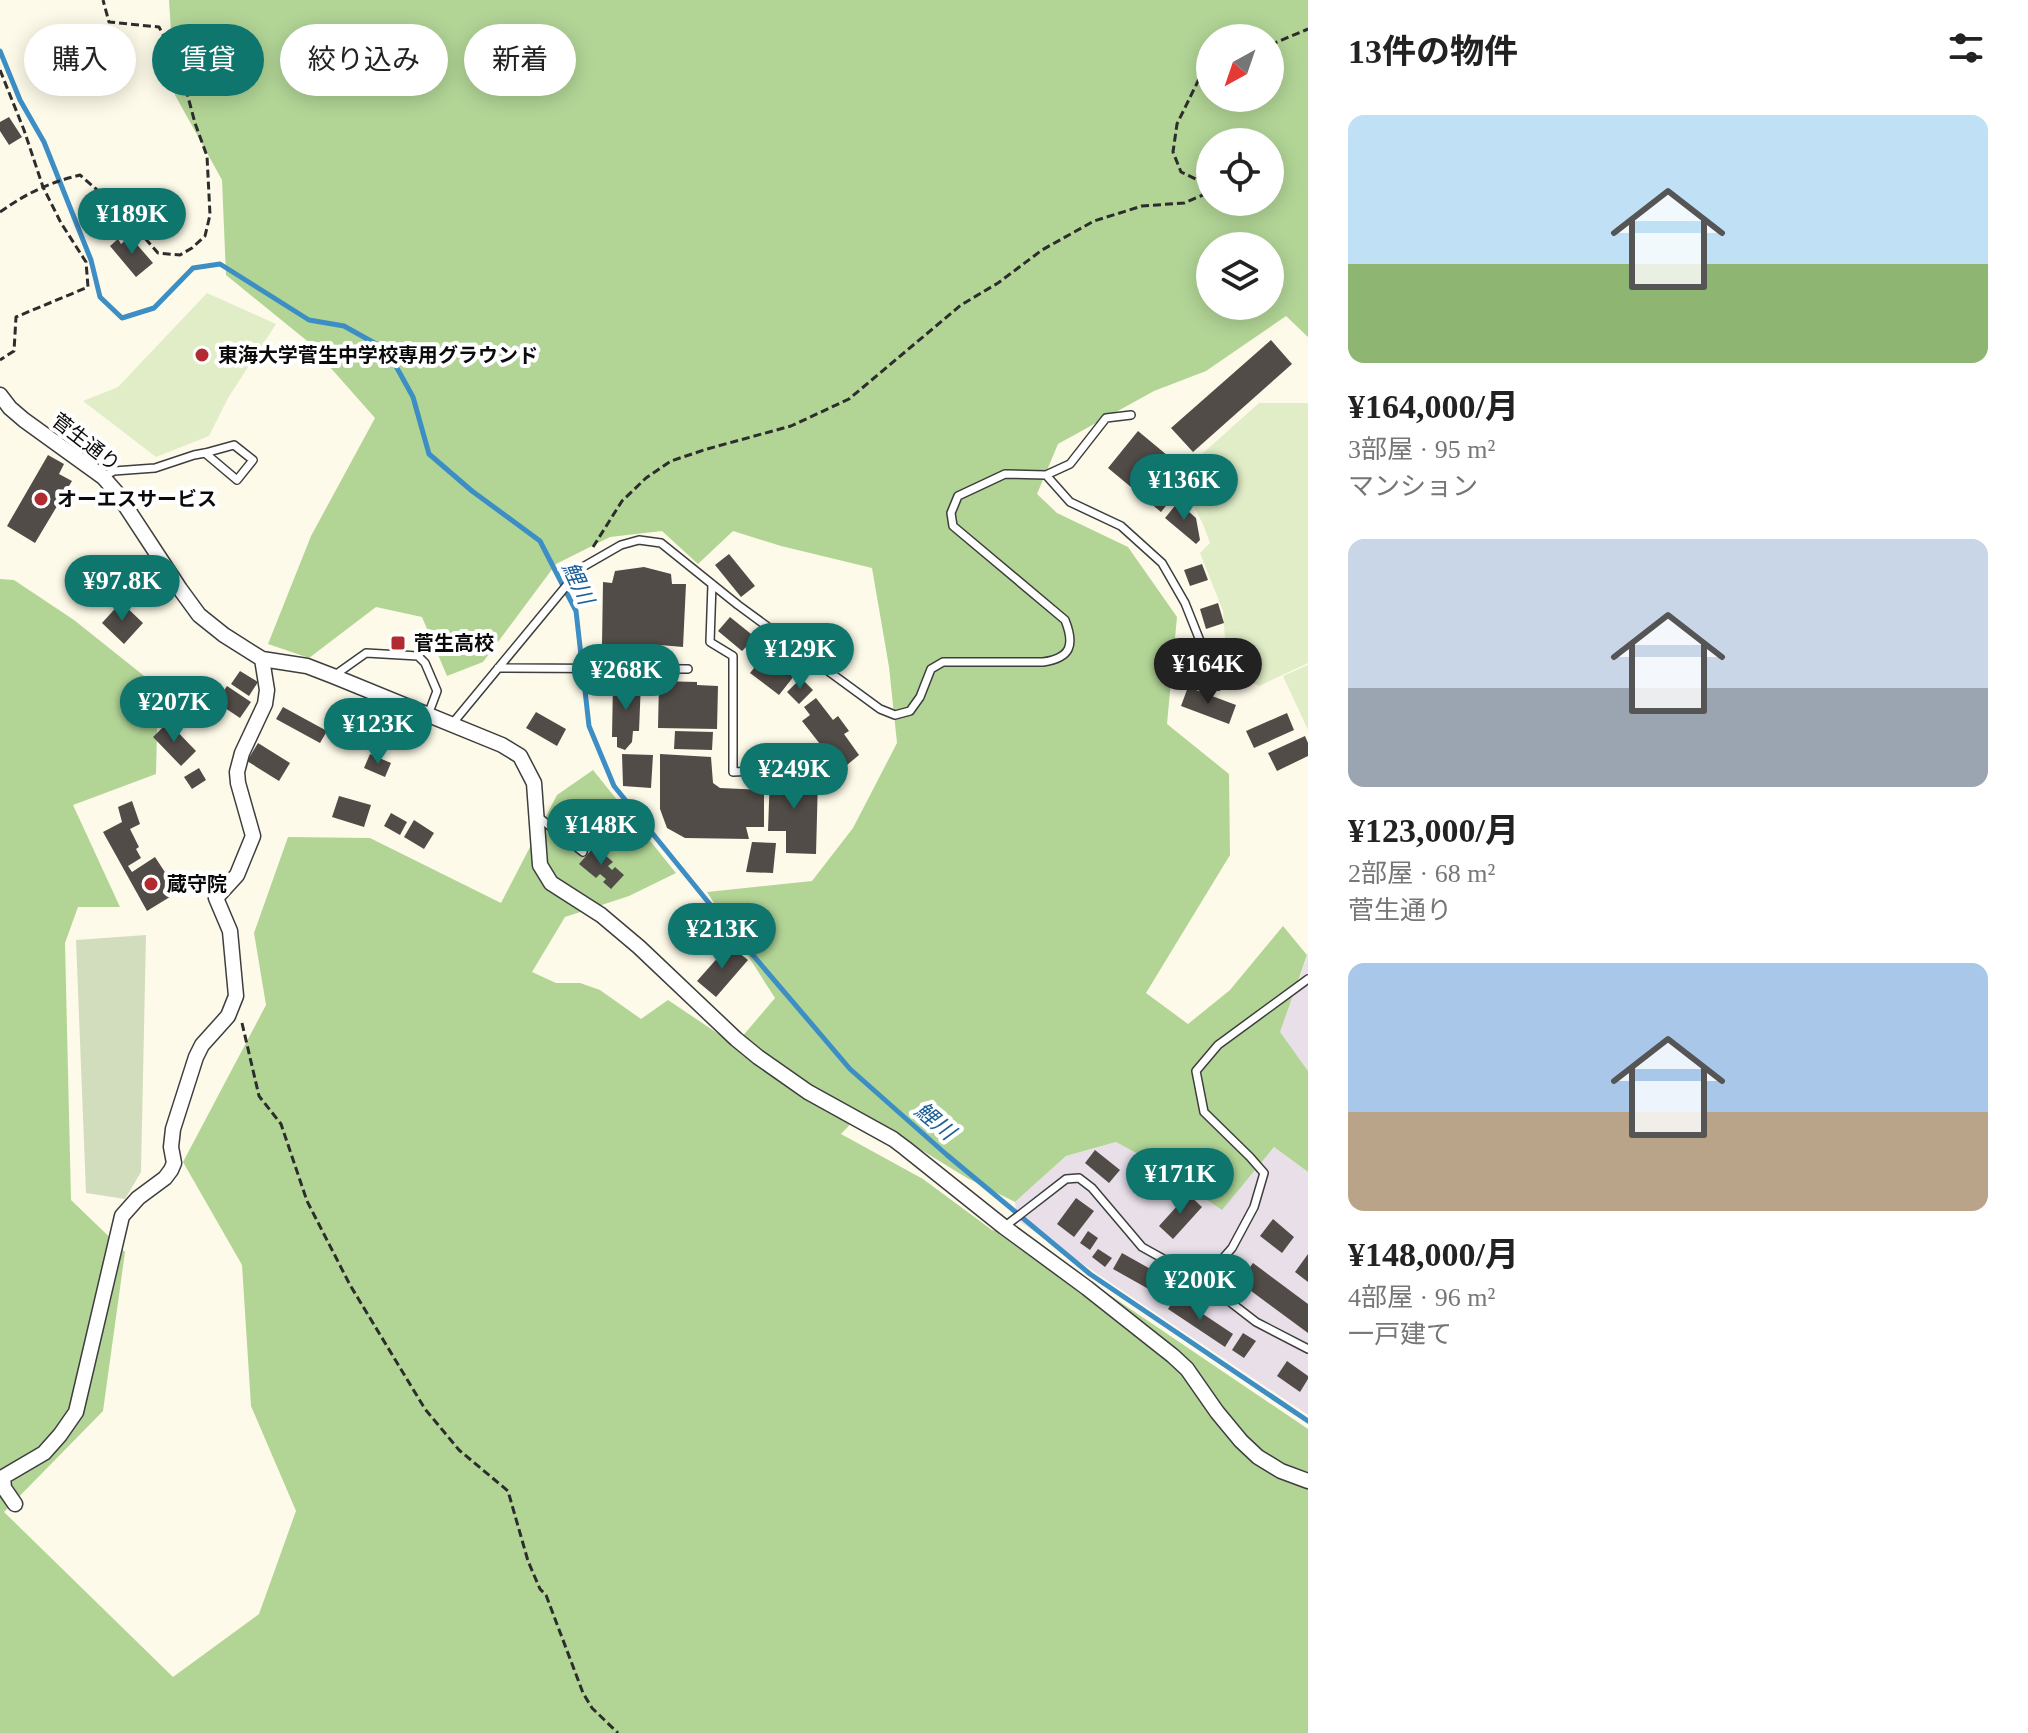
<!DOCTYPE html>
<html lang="ja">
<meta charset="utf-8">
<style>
body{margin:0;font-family:"Times New Roman","Noto Sans JP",serif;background:#f6f6f6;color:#222;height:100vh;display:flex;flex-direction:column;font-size:30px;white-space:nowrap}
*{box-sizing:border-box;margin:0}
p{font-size:26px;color:#767676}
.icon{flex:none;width:44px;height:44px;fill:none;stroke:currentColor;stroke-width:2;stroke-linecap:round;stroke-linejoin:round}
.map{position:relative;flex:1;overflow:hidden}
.panel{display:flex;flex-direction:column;background:#fff;width:720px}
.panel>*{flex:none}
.hud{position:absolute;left:24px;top:24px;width:760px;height:72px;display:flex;gap:16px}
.needle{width:52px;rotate:220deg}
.controls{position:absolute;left:1196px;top:24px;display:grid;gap:16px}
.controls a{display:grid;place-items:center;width:88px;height:88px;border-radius:50%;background:#fff;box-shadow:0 4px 20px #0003;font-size:40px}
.price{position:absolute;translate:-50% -68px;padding:0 18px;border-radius:28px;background:#0f766e;color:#fff;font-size:26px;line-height:52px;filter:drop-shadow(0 2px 4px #0008)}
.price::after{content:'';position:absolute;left:50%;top:48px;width:24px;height:18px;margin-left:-12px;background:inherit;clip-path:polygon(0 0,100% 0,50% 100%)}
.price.selected{background:#222;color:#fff}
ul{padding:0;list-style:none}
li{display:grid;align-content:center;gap:16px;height:424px;padding:0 40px}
li span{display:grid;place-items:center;height:248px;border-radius:16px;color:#555}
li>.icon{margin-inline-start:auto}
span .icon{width:144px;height:144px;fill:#fffc;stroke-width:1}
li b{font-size:34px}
h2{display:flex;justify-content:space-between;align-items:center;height:96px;padding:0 40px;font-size:34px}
.pill{padding:0 28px;border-radius:36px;background:#fff;box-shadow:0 4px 20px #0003;font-size:28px;line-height:72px}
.pill.selected{background:#0f766e;color:#fff}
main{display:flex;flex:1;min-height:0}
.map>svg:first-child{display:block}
</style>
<main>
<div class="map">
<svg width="1308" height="1733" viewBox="0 0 1308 1733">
<rect width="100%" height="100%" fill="#fefae9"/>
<path fill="#e8dfe9" d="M1308 954V1071L1279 1032Z
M1116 1142 1147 1159 1222 1209 1274 1147 1308 1172V1415L1017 1220 1015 1202 1066 1156Z"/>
<path fill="#b2d596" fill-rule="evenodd" d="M169 0H1308V337L1286 316 1206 371 1154 391 1058 444 1037 494 1057 513 1128 547 1177 617 1167 724 1229 774 1230 855 1146 993 1188 1024 1230 990 1283 926 1307 955 1280 1032 1308 1071V1172L1274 1147 1222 1210 1147 1159 1116 1142 1066 1156 1015 1202 967 1178 861 1113 841 1134 923 1179 992 1230 1014 1234 1095 1285 1308 1429V1733H0V579L14 580 74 620 158 687 156 774 73 805 120 907H78L65 943 71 1200 125 1252 103 1411 4 1512 173 1677 259 1614 296 1511 251 1406 242 1265 183 1162 266 1005 254 933 288 837 370 838 501 903 557 795 593 770 676 873 629 896 565 917 532 972 556 983H580L600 990 641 1019 668 1000 735 1045 775 998 707 892 812 881 853 828 897 743 889 667 872 568 781 546 733 531 698 564 662 531 610 537 556 564 483 662 447 676 422 617 376 607 309 658 268 644 311 536 375 418 306 340 226 275 222 180 175 95ZM1210 38H1270V98H1210ZM1210 142H1270V202H1210ZM1210 246H1270V306H1210Z"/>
<path fill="#d2ddbd" d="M146 935 141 1172 125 1199 86 1193 76 940Z"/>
<path fill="#e0edc7" d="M207 293 276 324 228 398 209 436 156 457 83 401 118 387Z
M1259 403H1308V663L1259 686 1232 672 1226 652 1223 611 1200 553 1210 543 1203 524 1188 496 1195 478 1192 463Z
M1308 665V730L1283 676Z"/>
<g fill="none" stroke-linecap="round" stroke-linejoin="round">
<path stroke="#3c8ec5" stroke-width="5" d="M0 51 20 100 44 142 91 260 100 297 122 318 154 308 193 268 220 264 309 320 344 326 387 350 413 397 429 454 472 491 540 541 576 611 589 726 614 786 717 913 850 1069 947 1155 1090 1274 1308 1421"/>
</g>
<path fill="#524c48" d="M9 117 22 137 9 145 0 131V122Z
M128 238 131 242 133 240 153 263 136 277 110 246 118 239 121 244Z
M1271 340 1292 364 1193 452 1171 428Z
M1138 431 1191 475 1161 512 1108 468Z
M48 455 64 464 59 474 72 481 35 543 7 526Z
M1178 502 1196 518 1200 540 1196 544 1165 518Z
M729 554 755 586 741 597 715 565Z
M1202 564 1208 580 1190 586 1184 570Z
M644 567 671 574 672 584H686L683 647 660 645V657H624V645L602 644 603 582 612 583 615 571Z
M121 602 143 623 124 644 102 623Z
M1218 603 1224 623 1206 629 1200 609Z
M730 617 761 642 754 651 747 646 742 651 718 631Z
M769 648 783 659 779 664 794 676 779 695 750 673 758 663 753 659 761 649 765 653Z
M240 671 258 682 249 696 231 684Z
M801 678 813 690 799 704 787 692Z
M613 681 641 682 639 731H633L632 742 625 750 617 747V737H612Z
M659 681 697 682V685L718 686 717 729 658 728Z
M227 686 251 702 240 718 216 702Z
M1188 687 1236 705 1229 724 1181 706Z
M816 698 833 720 838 716 849 731 844 734 859 755 847 765 841 757 834 762 802 721 810 715 804 707Z
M283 707 327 731 320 743 276 719Z
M536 712 566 729 557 746 526 728Z
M1287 713 1294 730 1254 748 1246 731Z
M399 714 410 719 403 735 392 731Z
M168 722 196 751 181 766 153 737Z
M675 731 713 732 712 750 674 749Z
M1305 736 1308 743V756L1277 771 1268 753Z
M258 743 290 763 279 781 247 761Z
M370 754 391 763 385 777 364 768Z
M622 754 653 755 651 788 623 786Z
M660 754 711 757 713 783 720 788 764 790V827H746L749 839 685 838 667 828 660 809Z
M199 768 206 780 192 789 184 777Z
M770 772H795V777L818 778 816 854 786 853V831H768Z
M339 796 371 805 364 827 332 817Z
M132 801 140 824 130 829 139 847 136 849 141 858 128 866 132 872 155 857 178 892 147 911 103 832 122 822 118 807Z
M391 813 407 822 400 835 384 826Z
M414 820 434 833 424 849 404 837Z
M752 842 776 843 773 873 746 872Z
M595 846 613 862 608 866 612 870 615 867 624 875 611 889 603 882 606 879 600 874 596 878 579 864Z
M729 945 748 960 716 997 697 981Z
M1095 1150 1120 1170 1109 1183 1085 1163Z
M1188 1194 1202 1207 1173 1239 1159 1226Z
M1076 1198 1094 1211 1074 1237 1057 1224Z
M1273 1219 1294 1237 1282 1253 1260 1236Z
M1088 1231 1098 1238 1090 1250 1080 1243Z
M1098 1249 1112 1258 1105 1267 1092 1257Z
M1122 1253 1170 1280 1161 1296 1113 1269Z
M1308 1254V1282L1295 1272Z
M1253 1263 1308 1304V1333L1239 1282Z
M1183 1277 1203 1290 1196 1301 1176 1288Z
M1176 1296 1233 1334 1225 1347 1168 1309Z
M1243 1333 1256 1341 1244 1358 1232 1350Z
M1287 1361 1308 1376V1379L1300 1392 1277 1376Z"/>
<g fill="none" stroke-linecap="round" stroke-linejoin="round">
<g stroke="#3e3e3e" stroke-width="10">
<path id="service" d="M1046 475 1070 502 1121 526 1162 563 1185 603 1218 686
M103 477 114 471 155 468 194 455 205 453 234 445 253 460 237 480 205 453
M712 584 710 642 733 656V772L755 771
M498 668 688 669
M335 675 366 653 418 656 425 663 437 691 428 715
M452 724 581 568 621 545 639 540 661 543 738 605 880 709 895 715 910 711 920 697 931 669 943 662H1043C1071 658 1075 645 1065 620L953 526 951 513 958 496 1005 474 1046 475 1070 464 1106 418 1131 415
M537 816 583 852
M1004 1227 1066 1179 1079 1178 1092 1188 1142 1247 1203 1281 1256 1322 1308 1349
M1203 1281 1232 1248 1254 1207 1264 1173 1250 1157 1204 1112 1196 1071 1218 1045 1308 979"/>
</g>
<g stroke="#3e3e3e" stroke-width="17">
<path id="minor" d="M0 395 10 408 24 420 103 477 117 493 180 589 199 615 224 635 262 659 307 666 333 676 502 745 520 756 534 783 540 865 551 883 601 915 639 947 736 1039 758 1057 808 1092 893 1139 905 1148 1004 1227 1087 1288 1173 1356 1187 1369 1217 1412 1241 1441 1258 1457 1281 1471 1308 1481
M15 1504 4 1488 3 1477 44 1453 60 1435 76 1412 122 1216 138 1198 165 1178 171 1170 174 1163 171 1147 173 1129 196 1057 202 1045 228 1016 236 996 230 931 216 898 237 875 253 836 238 783 237 772 242 753 265 704 267 690 262 659"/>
</g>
<path stroke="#2d2d2d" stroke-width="3" stroke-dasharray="8 4" stroke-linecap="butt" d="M1270 45 1308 29
M0 70 24 130 43 187 61 223 86 262 88 287 16 317 14 351 0 360
M0 212C27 193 48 183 80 175L118 208 158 253 180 255 192 248 205 236 210 215 207 156 195 123 180 67 159 27 109 22 103 0
M593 547 622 501 646 478 671 461 707 449 791 426 849 399 961 305 998 283 1042 250 1094 221 1142 206 1184 203 1203 195 1202 182 1181 172 1173 152 1177 124 1199 79 1210 72
M242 1023 259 1096 281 1124 307 1201 350 1285 425 1409 459 1450 508 1491 528 1561 540 1589 546 1595 583 1693 592 1708 618 1733"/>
<use href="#service" stroke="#fff" stroke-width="7"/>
<use href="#minor" stroke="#fff" stroke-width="14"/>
</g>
<g fill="#b22b31" stroke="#fff" stroke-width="3">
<circle cx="202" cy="355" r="8"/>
<circle cx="41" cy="499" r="8"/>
<rect x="390" y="635" width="16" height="16" rx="4"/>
<circle cx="151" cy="884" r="8"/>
</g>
<g text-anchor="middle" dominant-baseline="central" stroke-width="8" stroke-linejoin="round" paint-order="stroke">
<g font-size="20" font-weight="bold" fill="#0b0b0b" stroke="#fff" text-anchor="start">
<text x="218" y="355">東海大学菅生中学校専用グラウンド</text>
<text x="57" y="499">オーエスサービス</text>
<text x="414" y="643">菅生高校</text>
<text x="167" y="884">蔵守院</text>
</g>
<g font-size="20" fill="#0b0b0b" stroke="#fff">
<text transform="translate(86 442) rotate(38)">菅生通り</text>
</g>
<g font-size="22" font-style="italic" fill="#1c5f94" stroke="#fff">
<text transform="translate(578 583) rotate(65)">鯉川</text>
<text transform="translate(935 1121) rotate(40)">鯉川</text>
</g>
</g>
</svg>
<div class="controls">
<a><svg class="needle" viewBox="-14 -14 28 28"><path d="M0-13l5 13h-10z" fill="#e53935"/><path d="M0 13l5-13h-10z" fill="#767676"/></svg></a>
<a><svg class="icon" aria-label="locate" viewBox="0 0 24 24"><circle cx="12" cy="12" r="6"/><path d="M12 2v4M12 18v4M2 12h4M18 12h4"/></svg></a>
<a><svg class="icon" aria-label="layers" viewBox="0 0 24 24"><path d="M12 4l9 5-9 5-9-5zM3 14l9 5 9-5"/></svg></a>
</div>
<b class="price" style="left:132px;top:256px">¥189K</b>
<b class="price" style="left:1184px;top:522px">¥136K</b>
<b class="price" style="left:122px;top:623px">¥97.8K</b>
<b class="price" style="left:800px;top:691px">¥129K</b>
<b class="price selected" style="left:1208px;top:706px">¥164K</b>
<b class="price" style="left:626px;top:712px">¥268K</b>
<b class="price" style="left:174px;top:744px">¥207K</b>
<b class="price" style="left:378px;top:766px">¥123K</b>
<b class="price" style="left:794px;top:811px">¥249K</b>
<b class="price" style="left:601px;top:867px">¥148K</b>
<b class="price" style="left:722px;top:971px">¥213K</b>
<b class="price" style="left:1180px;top:1216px">¥171K</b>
<b class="price" style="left:1200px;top:1322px">¥200K</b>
<div class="hud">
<a class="pill">購入</a>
<a class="pill selected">賃貸</a>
<a class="pill">絞り込み</a>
<a class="pill">新着</a>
</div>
</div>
<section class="panel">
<h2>13件の物件<svg class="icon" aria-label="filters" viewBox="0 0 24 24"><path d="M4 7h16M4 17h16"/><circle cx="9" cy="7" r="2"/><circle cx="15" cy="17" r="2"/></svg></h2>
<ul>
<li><span style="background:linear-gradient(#bfe0f5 60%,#8fb573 0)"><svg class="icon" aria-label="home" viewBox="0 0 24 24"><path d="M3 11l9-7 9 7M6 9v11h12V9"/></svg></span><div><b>¥164,000/月</b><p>3部屋 · 95 m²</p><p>マンション</p></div></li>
<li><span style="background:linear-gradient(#c9d6e8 60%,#9aa5b1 0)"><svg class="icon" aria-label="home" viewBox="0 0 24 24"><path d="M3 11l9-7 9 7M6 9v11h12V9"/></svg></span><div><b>¥123,000/月</b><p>2部屋 · 68 m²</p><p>菅生通り</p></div></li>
<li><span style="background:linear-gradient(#a9c7e8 60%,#b9a48a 0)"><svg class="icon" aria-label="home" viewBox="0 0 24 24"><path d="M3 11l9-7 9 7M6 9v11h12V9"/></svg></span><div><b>¥148,000/月</b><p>4部屋 · 96 m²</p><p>一戸建て</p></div></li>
</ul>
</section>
</main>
